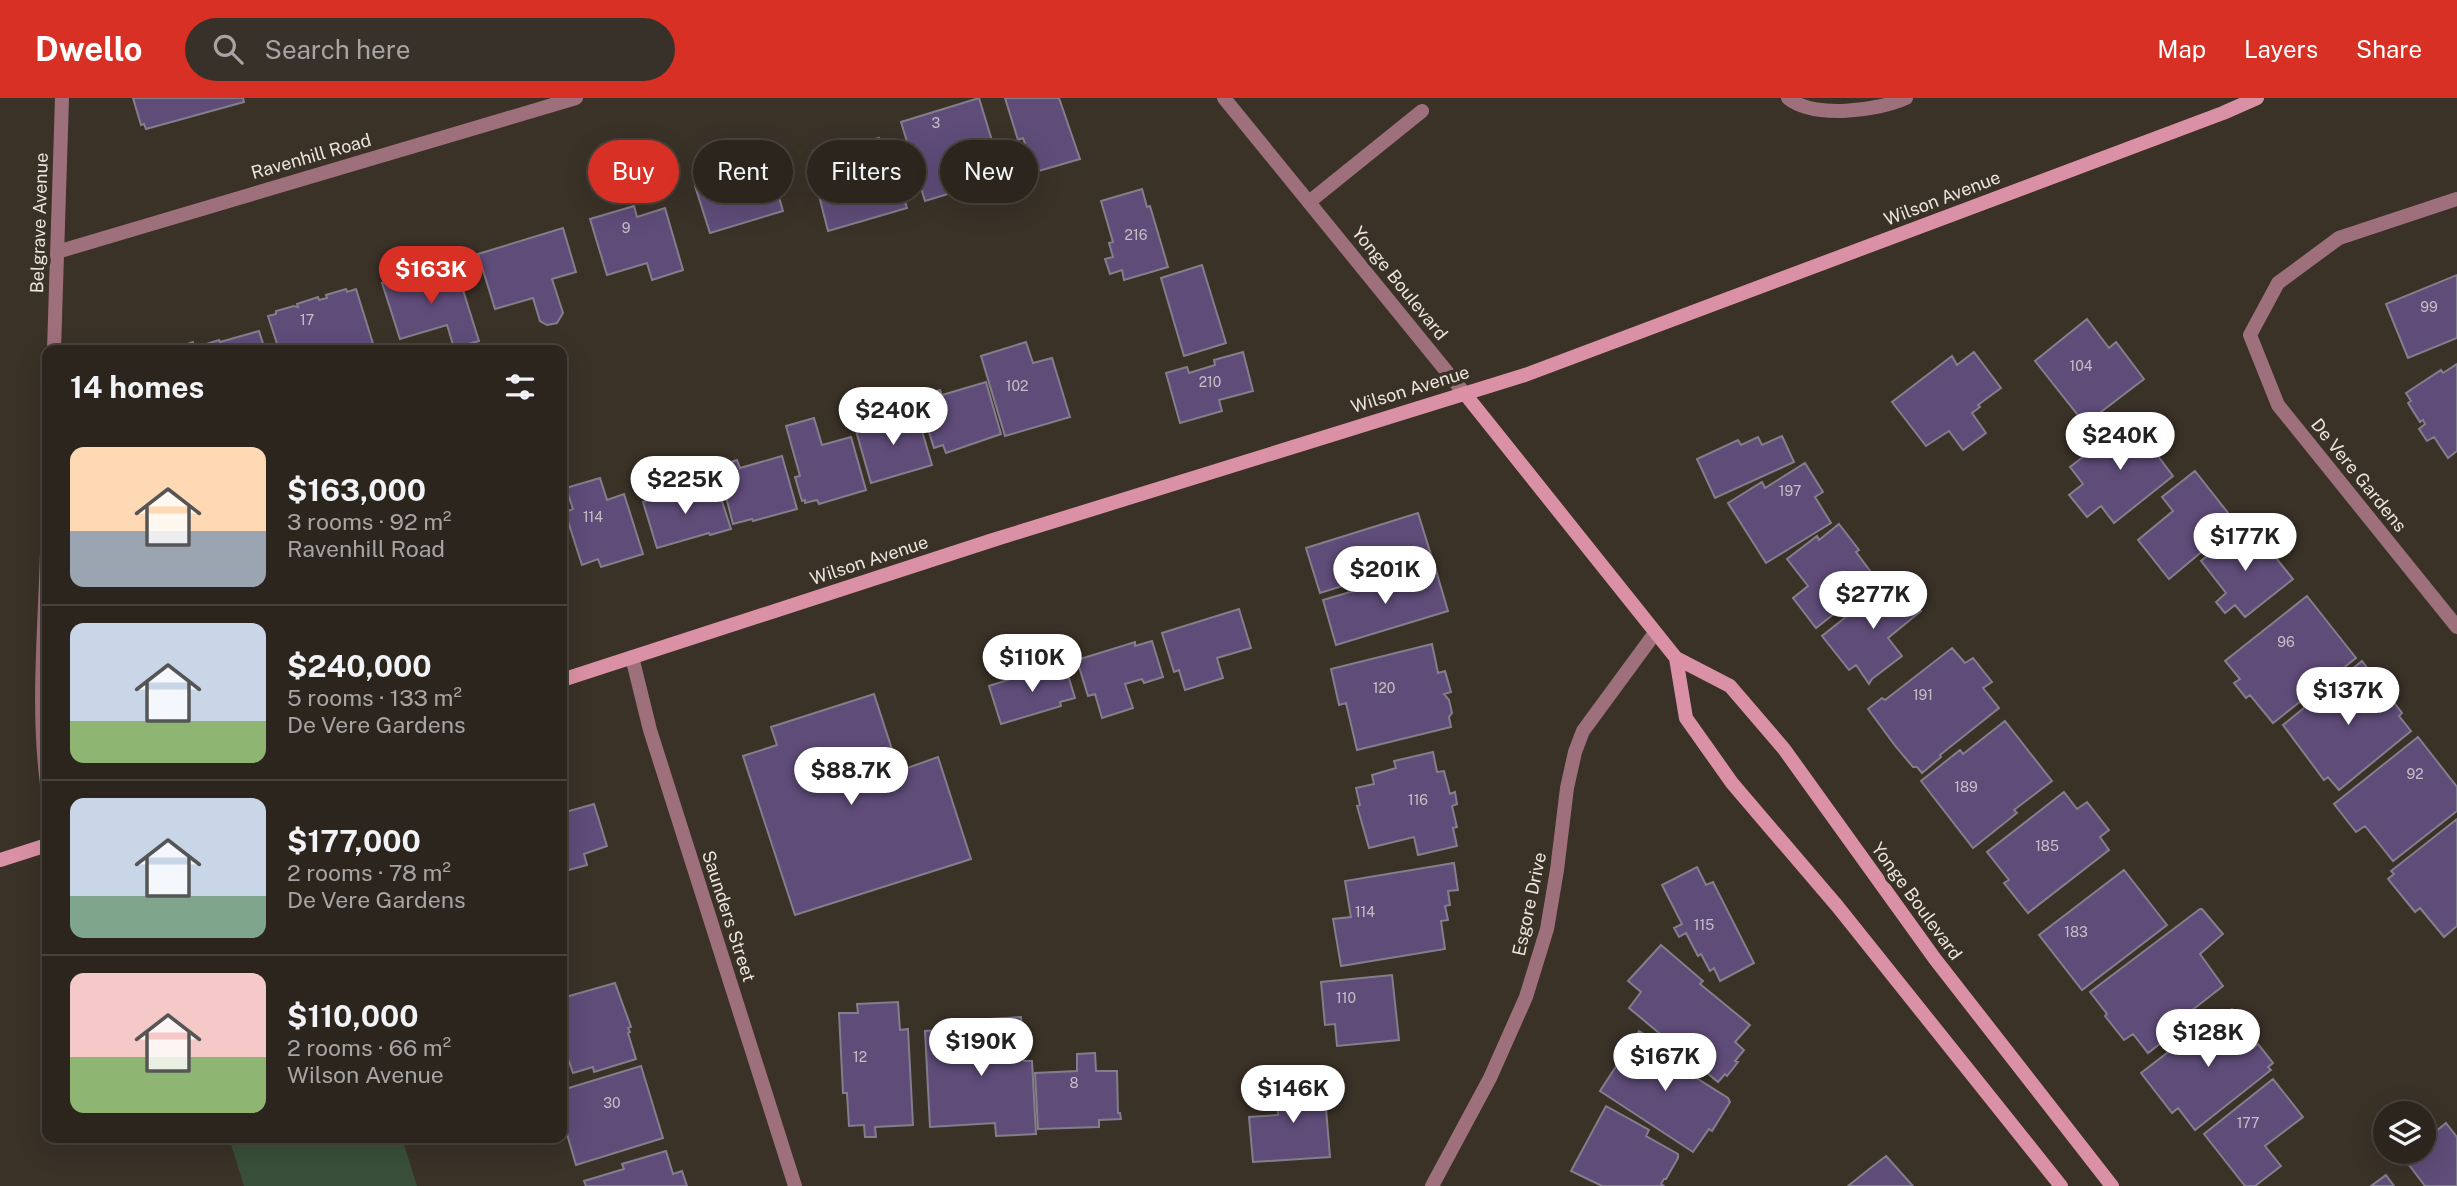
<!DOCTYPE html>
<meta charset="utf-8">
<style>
body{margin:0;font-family:"Public Sans",sans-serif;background:#38312a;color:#f1f3f6;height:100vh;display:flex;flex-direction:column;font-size:26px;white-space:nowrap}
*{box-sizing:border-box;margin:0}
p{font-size:23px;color:#a6a5a4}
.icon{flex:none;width:38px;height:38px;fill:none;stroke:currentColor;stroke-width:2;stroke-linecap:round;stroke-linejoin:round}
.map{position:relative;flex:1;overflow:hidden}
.drawer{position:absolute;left:42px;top:247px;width:525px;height:798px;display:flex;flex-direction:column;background:#2c251d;border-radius:14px;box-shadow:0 7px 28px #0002,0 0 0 2px #48423b}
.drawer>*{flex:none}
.hud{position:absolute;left:588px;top:42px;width:665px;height:63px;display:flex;gap:14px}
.controls{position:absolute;left:2373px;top:1003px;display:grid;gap:14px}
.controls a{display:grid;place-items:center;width:63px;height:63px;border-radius:50%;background:#2c251d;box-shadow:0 7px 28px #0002,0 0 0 2px #48423b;font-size:35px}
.price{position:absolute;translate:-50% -60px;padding:0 16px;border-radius:24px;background:#fff;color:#222;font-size:23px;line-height:46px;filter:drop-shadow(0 2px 4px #0008)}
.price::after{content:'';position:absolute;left:50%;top:42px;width:21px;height:16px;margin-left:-10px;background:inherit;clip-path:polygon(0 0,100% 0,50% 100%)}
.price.active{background:#d93025;color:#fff}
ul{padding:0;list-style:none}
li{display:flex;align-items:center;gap:21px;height:175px;padding:0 28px}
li+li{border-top:2px solid #48423b}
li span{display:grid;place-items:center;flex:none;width:196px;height:140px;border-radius:14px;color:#555}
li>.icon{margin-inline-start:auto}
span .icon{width:84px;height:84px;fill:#fffc;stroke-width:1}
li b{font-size:30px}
h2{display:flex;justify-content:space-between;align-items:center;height:84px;padding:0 28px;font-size:30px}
.tag{padding:0 24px;border-radius:32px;background:#2c251d;box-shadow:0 7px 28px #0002,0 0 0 2px #48423b;font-size:24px;line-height:63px}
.tag.active{background:#d93025;color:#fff}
header{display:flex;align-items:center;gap:42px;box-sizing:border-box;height:98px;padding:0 35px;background:#d93025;color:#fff}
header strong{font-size:33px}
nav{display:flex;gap:38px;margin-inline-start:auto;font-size:24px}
.search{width:490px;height:63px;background:#38312a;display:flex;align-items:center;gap:18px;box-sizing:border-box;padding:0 24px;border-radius:38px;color:#a6a5a4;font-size:26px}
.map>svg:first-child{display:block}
</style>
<header>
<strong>Dwello</strong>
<div class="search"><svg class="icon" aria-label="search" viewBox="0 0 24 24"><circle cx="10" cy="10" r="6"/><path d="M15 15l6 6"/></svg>Search here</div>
<nav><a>Map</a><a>Layers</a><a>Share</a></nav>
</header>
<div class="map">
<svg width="2457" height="1088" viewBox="0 0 2457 1088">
<rect width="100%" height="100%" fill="#3a3127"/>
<path fill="#394f38" d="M229 1040H402L417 1088H244Z"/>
<path fill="#5f4c79" stroke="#837e8b" stroke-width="2" d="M133 0H243L244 4 146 31 144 26 141 27Z
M979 0 1003 79 925 103 901 24Z
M1005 0H1059L1080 61 1035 74 1023 40 1018 42Z
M879 40 888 72 895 70 907 110 828 133 810 62 815 60 813 53 849 42 851 48Z
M769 65 783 113 710 135 695 88Z
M1142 91 1147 109 1150 108 1168 169 1124 182 1122 172 1110 176 1105 161 1113 159 1109 145 1113 144 1101 103Z
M634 108 637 119 665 110 683 172 652 182 647 165 607 177 590 121Z
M563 130 576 174 552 181 563 215 557 225 547 227 540 223 533 200 495 211 478 156Z
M1202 167 1226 245 1184 258 1161 180Z
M427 171 431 181 457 173 479 243 454 250 447 227 400 241 382 185Z
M2457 177V240L2408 260 2386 206Z
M346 191 347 194 356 191 375 252H279L268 218 276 216V213L294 208 298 209 297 206 318 199 319 202 327 200 326 197Z
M2087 221 2109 250 2116 244 2144 281 2085 326 2035 263Z
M259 233 265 252H168L193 244 194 250 219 242 220 244Z
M1026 244 1033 265 1052 260 1070 319 1005 338 981 258Z
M1243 254 1253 293 1219 302 1222 313 1180 325 1166 275 1187 269 1189 275 1215 267 1214 262Z
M1974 254 2001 290 1982 304 1978 307 1980 309 1972 315 1986 335 1963 352 1949 333 1926 348 1892 304 1952 258 1957 267Z
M2457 266V353L2448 360 2434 339 2427 343 2419 331 2425 326 2423 322 2420 324 2408 305 2411 303 2406 295 2441 272 2443 275Z
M986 284 1001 336 946 355 943 347 934 350 918 299 940 292 942 297Z
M917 316 932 367 871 385 854 326 874 320 876 327Z
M2136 318 2158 346 2152 350 2173 378 2114 425 2101 408 2087 419 2069 397 2083 386 2070 369Z
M814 320 822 347 851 339 866 392 819 406 817 402 805 405V402L802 403 795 379 800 378 786 328Z
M1782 338 1794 364 1715 400 1697 361 1738 342 1741 347 1758 339 1762 347Z
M782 358 797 411 753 423 752 421 733 426 718 368 737 362 740 370Z
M1805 365 1823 394 1815 399 1831 425 1766 465 1728 405 1762 384 1765 390Z
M2195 373 2236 425 2169 481 2138 442 2173 413 2162 399Z
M600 380 607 402 624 396 643 456 601 469 598 461 582 467 565 414 573 411 566 390Z
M695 388 699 400 719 394 731 431 710 437 709 435 657 450 643 404Z
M1418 415 1432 460 1320 495 1306 450Z
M1839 426 1859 452 1856 454 1877 482 1816 530 1793 500 1808 488 1787 461 1817 438 1819 442Z
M2240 430 2256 450 2263 444 2293 481 2245 519 2235 507 2225 515 2216 504 2226 495 2201 463Z
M1435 469 1448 513 1336 547 1323 502Z
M1895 480 1921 513 1888 540 1902 558 1872 581 1869 586 1856 567 1849 572 1822 538Z
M2307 498 2356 560 2273 625 2250 597 2246 600 2234 585 2240 581 2225 563Z
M1239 511 1251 550 1217 560 1223 580 1185 592 1179 572 1174 574 1162 535Z
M1152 543 1163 579 1144 585 1142 581 1125 586 1133 610 1102 620 1095 596 1088 598 1077 562 1135 544V548Z
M1432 546 1438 575 1445 573 1451 594 1444 596 1449 602 1452 615 1449 619 1451 629 1357 652 1346 605 1339 607 1331 571Z
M1952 550 1965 565 1973 560 1992 584 1983 590 1999 610 1940 657 1941 659 1922 675 1917 669H1913L1896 649 1868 611 1882 600 1885 602Z
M2362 563 2402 615 2399 618 2411 633 2339 692 2328 679 2324 682 2283 627Z
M1065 567 1075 600 1060 604 1061 608 1001 626 989 588 1049 569 1050 572Z
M874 596 899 673 938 659 971 761 795 817 743 658 777 647 771 629Z
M2005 623 2052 683 2014 712 2017 715 1973 750 1921 683 1960 652 1963 656Z
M2418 639 2457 689V713L2393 763 2365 728 2356 734 2334 706Z
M1433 654 1437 674 1444 673 1450 696 1455 694 1457 706 1452 708 1457 729 1453 730 1457 748 1418 757 1414 739 1369 750 1357 708 1360 707 1356 690 1374 686 1372 677 1396 670 1394 663Z
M2064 694 2077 711 2087 704 2109 732 2100 739 2109 752 2028 815 2004 785 2009 782 1987 754Z
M594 706 607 748 584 756 587 767 565 773 562 763V715Z
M2457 721V828L2444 839 2420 810 2415 814 2388 781 2394 776 2391 773Z
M1454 765 1458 792 1448 793 1450 807 1445 808 1448 822 1441 823 1445 851 1341 868 1333 821 1351 819 1345 783Z
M1697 769 1706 787 1713 784 1754 865 1720 883 1714 870 1710 873 1701 856 1698 858 1686 835 1679 839 1674 830 1682 826 1662 787Z
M2124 772 2167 827 2082 892 2039 837Z
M2200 811H2202L2223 836 2200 856 2223 888 2191 913 2193 915 2177 928 2179 931 2148 955 2133 936 2124 942 2105 918 2107 916 2090 894Z
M1661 847 1703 883 1700 886 1750 927 1735 944 1744 952 1735 963 1738 964 1727 978 1725 976 1718 984 1629 910 1641 894 1628 883Z
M1392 877 1399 942 1337 948 1335 926 1325 927 1321 884Z
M615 885 631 929 628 930 630 934 628 935 636 961 594 974 593 969 573 975 566 955 562 956V900Z
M898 904 900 932 908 931 913 1027 875 1029 876 1039H865L864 1027 849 1028 847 995H843L839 915H858L857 906Z
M2232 911 2250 934 2244 939 2253 950 2258 946 2273 965 2268 969 2271 972 2195 1032 2178 1010 2172 1015 2141 975 2223 912 2226 916Z
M1021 919 1024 963H1032L1036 1036 996 1038 995 1025 930 1029 925 933 990 929 989 921Z
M1639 933 1668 951 1665 954 1690 970 1687 974 1728 1000 1730 1004 1712 1033 1709 1031 1693 1054 1600 993Z
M1095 955 1096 973H1117L1118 1015H1120L1121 1021 1099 1022V1029L1038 1031 1035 975 1077 973V956Z
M641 968 663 1040 576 1067 562 1019V992Z
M1321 979 1323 998H1325L1330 1059 1253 1064 1249 1019 1278 1017 1277 1000H1285L1284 981Z
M2273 981 2303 1019 2265 1048 2281 1068 2255 1088H2245L2204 1036Z
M1606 1008 1649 1032 1646 1038 1678 1056V1060L1666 1081H1664L1661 1086 1664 1088H1602L1571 1073Z
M2446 1025 2457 1039V1088H2425L2403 1059 2410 1054H2424V1043Z
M666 1053 673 1076 682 1073 687 1088H586L584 1083 624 1071 622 1066Z
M1886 1058 1913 1088H1848L1873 1068Z
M2386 1077 2394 1088H2371Z"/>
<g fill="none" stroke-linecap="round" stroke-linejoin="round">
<path stroke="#9e707c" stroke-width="14" d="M1788 0C1814 21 1878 13 1906 0
M1309 104 1422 13"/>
<path stroke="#9e707c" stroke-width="14" d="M1224 0 1465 296
M2457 101 2339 140 2278 185 2250 237 2278 307 2457 529
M57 154 576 0
M54 252 62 0
M47 454C45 531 37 610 47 686
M632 559 650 632 795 1088
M1432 1088 1490 980 1526 899 1547 831 1557 772 1567 690 1575 654 1583 633 1655 535"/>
<path stroke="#db91a5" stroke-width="14" d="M1465 296 1676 560 1730 588 1784 651 1935 861 2112 1088
M1676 560 1686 620 1732 685 1838 809 2061 1088
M562 582 993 442 1525 277 2223 15 2257 0
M0 762 47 747"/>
</g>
<g text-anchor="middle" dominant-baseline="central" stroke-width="7" stroke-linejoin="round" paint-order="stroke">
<g font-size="14" fill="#c8bfc6">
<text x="936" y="25">3</text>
<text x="626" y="130">9</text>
<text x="1136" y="137">216</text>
<text x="2429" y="209">99</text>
<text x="307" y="222">17</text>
<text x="2081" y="268">104</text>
<text x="1210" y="284">210</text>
<text x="1017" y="288">102</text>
<text x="1790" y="393">197</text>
<text x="593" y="419">114</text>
<text x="2286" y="544">96</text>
<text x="1384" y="590">120</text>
<text x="1923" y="597">191</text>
<text x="2415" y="676">92</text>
<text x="1966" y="689">189</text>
<text x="1418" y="702">116</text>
<text x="2047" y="748">185</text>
<text x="1365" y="814">114</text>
<text x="1704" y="827">115</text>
<text x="2076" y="834">183</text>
<text x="1346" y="900">110</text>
<text x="860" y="959">12</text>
<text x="1074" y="985">8</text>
<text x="612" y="1005">30</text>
<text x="2248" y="1025">177</text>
</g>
<g font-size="18" fill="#ebe5df" stroke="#3a3127">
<text transform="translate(311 58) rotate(-16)">Ravenhill Road</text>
<text transform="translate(1942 100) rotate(-21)">Wilson Avenue</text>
<text transform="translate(39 125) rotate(-88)">Belgrave Avenue</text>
<text transform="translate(1400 185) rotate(51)">Yonge Boulevard</text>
<text transform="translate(1410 291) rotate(-17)">Wilson Avenue</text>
<text transform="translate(2359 377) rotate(51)">De Vere Gardens</text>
<text transform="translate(869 462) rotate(-18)">Wilson Avenue</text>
<text transform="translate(1917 803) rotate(54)">Yonge Boulevard</text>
<text transform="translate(1529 806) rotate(-78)">Esgore Drive</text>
<text transform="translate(729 818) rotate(72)">Saunders Street</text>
</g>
</g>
</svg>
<div class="controls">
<a><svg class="icon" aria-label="layers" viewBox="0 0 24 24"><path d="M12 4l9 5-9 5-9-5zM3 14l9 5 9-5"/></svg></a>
</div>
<b class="price active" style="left:431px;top:208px">$163K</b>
<b class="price" style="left:893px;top:349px">$240K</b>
<b class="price" style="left:2120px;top:374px">$240K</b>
<b class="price" style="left:685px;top:418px">$225K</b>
<b class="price" style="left:2245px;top:475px">$177K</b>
<b class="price" style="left:1385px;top:508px">$201K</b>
<b class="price" style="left:1873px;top:533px">$277K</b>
<b class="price" style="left:1032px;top:596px">$110K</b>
<b class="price" style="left:2348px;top:629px">$137K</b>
<b class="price" style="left:851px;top:709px">$88.7K</b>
<b class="price" style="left:2208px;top:971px">$128K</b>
<b class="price" style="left:981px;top:980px">$190K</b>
<b class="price" style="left:1665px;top:995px">$167K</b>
<b class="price" style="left:1293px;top:1027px">$146K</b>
<div class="hud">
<a class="tag active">Buy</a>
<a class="tag">Rent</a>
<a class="tag">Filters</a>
<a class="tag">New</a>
</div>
<section class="drawer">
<h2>14 homes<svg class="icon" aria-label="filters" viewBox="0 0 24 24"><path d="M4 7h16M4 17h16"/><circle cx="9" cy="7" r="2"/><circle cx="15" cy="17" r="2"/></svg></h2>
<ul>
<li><span style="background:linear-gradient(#ffd9b3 60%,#9aa5b1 0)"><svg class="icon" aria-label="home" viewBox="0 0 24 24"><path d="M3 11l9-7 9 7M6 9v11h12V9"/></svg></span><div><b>$163,000</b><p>3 rooms · 92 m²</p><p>Ravenhill Road</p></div></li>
<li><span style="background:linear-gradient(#c9d6e8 70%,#8fb573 0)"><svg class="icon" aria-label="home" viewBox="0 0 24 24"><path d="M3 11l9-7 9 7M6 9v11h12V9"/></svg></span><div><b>$240,000</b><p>5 rooms · 133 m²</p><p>De Vere Gardens</p></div></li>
<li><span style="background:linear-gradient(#c9d6e8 70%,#7fa58c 0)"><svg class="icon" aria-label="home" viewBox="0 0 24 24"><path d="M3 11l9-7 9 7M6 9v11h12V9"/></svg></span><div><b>$177,000</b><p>2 rooms · 78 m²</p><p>De Vere Gardens</p></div></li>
<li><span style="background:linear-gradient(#f6c9c9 60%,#8fb573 0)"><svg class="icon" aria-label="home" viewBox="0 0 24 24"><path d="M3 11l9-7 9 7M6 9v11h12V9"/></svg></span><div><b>$110,000</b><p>2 rooms · 66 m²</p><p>Wilson Avenue</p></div></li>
</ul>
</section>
</div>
